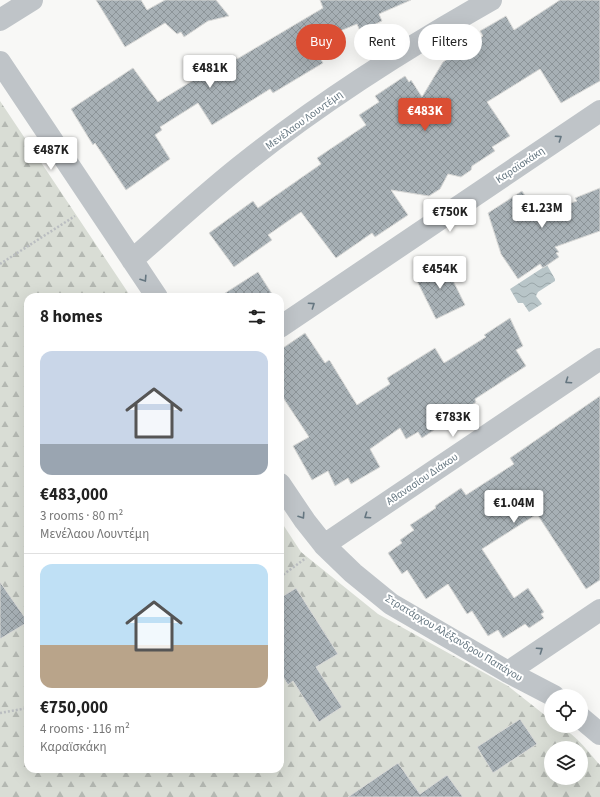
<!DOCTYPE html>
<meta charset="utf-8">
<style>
body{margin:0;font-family:"Source Sans 3",sans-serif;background:#f6f6f6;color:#222;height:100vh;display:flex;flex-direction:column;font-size:15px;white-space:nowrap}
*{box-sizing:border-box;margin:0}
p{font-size:13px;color:#767676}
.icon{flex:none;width:22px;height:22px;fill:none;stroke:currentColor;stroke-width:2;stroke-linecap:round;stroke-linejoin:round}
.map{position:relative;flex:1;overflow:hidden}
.drawer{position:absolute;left:24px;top:293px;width:260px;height:480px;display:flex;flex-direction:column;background:#fff;border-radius:12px;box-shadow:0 4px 16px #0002}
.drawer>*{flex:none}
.banner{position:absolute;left:296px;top:24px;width:244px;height:36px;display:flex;gap:8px}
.buttons{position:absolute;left:544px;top:689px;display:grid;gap:8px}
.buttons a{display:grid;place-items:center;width:44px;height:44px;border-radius:50%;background:#fff;box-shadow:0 4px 16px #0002;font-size:20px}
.price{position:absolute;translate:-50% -34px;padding:0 9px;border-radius:4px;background:#fff;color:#222;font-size:13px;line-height:26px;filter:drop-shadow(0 1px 2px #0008)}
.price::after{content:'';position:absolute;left:50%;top:24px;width:12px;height:9px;margin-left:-6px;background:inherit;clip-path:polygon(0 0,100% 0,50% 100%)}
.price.current{background:#db4e33;color:#fff}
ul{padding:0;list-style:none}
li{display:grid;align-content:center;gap:8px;height:212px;padding:0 16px}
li+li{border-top:1px solid #e0e0e0}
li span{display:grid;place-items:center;height:124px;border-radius:12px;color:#555}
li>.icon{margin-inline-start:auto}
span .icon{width:72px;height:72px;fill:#fffc;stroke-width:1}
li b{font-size:17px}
h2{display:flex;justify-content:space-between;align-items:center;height:48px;padding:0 16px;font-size:17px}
.tag{padding:0 14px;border-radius:18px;background:#fff;box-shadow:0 4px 16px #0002;font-size:14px;line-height:36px}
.tag.current{background:#db4e33;color:#fff}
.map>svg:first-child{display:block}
</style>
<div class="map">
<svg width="600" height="797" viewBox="0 0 600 797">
<defs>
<pattern id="forest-firs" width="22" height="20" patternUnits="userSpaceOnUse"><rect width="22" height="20" fill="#d9ddd5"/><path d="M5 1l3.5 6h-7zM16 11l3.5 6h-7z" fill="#b4b8b2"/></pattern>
<pattern id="water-waves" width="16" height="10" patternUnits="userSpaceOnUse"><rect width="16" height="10" fill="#b8c5c8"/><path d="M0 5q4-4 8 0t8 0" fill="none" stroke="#99a5a8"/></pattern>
<pattern id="building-cross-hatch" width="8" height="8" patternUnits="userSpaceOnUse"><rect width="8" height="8" fill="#a7b0b5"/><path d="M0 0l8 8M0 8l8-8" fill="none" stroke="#8c9498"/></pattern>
</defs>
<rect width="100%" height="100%" fill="#f8f8f6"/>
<path fill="url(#forest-firs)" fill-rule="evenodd" d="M0 101 131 297H28V769H280V520L301 552 378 614 508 686 551 720V726C571 726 587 751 600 765V797H0ZM551 748H581V778H551Z"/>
<path fill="url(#water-waves)" d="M547 265 555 279V281L538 292 536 296 542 304 529 312 523 303H518L510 289Z"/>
<path fill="url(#building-cross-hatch)" stroke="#dadad8" d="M96 0H141L147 10 165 0H216L229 16 208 21 184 37 181 32 177 34 165 23 125 47Z
M320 0H411L379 14 382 21 360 31 357 24 311 43 323 63 273 93 270 89 212 125 198 103 160 127 162 130 155 135 170 159 126 190 95 143 93 145 71 109 133 68 158 102 234 55 237 59 323 8Z
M560 0H600V81L561 103 540 69 487 102 510 136 492 147 495 151 472 166 471 170 461 177 448 174 440 189 429 196 391 190 408 215 375 237 372 233 336 258 301 212 268 235 272 240 234 267 209 233 253 201 258 208 321 164 317 158 366 125 359 115 379 102 375 96 405 76 409 82 411 80 422 97 443 62 483 36 480 31 506 16 514 30Z
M600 188V231L555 247 559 252 556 253 559 257 543 268 540 264 518 279 501 254 488 213 522 191 537 214 577 201 575 198Z
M443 260 465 305 436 319 414 275Z
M258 272 274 297H219Z
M510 318 523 346 516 350 526 366 475 399 476 402 422 438 418 432 406 439 400 428 370 449 380 467 351 484 348 478 335 486 328 471 312 480 293 446 309 437 280 393V350L305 333 325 363 329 360 330 361 357 405 390 384 387 378 435 348 444 363 486 337 484 335Z
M600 396V580L586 589 537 514 482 549 514 598 528 588 544 612 541 614 544 618 529 628 525 624 503 638 498 630 488 636 472 611 467 614 448 584 426 599 407 570 402 574 388 553 402 543 400 540 414 530 410 525 436 508 435 506 461 488 466 495 514 464 510 458Z
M0 582 28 622 0 639Z
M296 588 338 654 316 667 342 707 319 722 293 681 288 685 280 672V598Z
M520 719 537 744 493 773 477 747Z
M398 763 420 794 447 775 463 797H348Z"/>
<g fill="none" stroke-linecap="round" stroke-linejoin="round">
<path stroke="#babdc0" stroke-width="2.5" stroke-dasharray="2 2" stroke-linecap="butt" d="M0 264 75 216
M280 577 306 558
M0 713 28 708"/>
<path stroke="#bfc4c8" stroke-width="22" d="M0 20 32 0
M0 62 157 297
M132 260C170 227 207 192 247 161 323 101 406 48 491 0
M280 327 600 111
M280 484 305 521 324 545 353 573 391 604 508 672 554 696
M324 545 600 359
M508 672 600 610
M581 718 600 734"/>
</g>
<defs><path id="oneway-chevron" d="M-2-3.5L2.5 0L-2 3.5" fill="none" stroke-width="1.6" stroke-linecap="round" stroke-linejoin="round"/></defs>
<g stroke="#657680">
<use href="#oneway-chevron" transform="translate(559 138) rotate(-34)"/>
<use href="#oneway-chevron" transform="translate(144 279) rotate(57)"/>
<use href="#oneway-chevron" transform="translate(312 305) rotate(-34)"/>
<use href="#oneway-chevron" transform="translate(568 381) rotate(146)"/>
<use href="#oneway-chevron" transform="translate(302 516) rotate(56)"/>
<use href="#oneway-chevron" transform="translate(367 516) rotate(146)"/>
<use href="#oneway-chevron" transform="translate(540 650) rotate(-34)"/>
</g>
<g text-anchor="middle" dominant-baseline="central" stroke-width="4" stroke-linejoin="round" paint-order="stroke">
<g font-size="11" fill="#657680" stroke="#fff">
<text transform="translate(304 120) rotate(-36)">Μενέλαου Λουντέμη</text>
<text transform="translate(520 165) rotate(-34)">Καραϊσκάκη</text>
<text transform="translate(422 479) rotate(-34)">Αθανασίου Διάκου</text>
<text transform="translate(454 638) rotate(31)">Στρατάρχου Αλέξανδρου Παπάγου</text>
</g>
</g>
</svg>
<div class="buttons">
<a><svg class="icon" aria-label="locate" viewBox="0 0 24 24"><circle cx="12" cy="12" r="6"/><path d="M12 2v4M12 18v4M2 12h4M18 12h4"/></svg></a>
<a><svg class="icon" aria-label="layers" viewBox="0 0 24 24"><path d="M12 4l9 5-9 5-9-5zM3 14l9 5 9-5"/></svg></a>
</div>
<b class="price" style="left:210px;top:89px">€481K</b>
<b class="price current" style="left:425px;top:132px">€483K</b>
<b class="price" style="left:51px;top:171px">€487K</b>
<b class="price" style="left:542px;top:229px">€1.23M</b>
<b class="price" style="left:450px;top:233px">€750K</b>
<b class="price" style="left:440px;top:290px">€454K</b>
<b class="price" style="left:453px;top:438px">€783K</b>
<b class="price" style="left:514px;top:524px">€1.04M</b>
<div class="banner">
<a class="tag current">Buy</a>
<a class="tag">Rent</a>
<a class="tag">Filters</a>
</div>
<section class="drawer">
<h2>8 homes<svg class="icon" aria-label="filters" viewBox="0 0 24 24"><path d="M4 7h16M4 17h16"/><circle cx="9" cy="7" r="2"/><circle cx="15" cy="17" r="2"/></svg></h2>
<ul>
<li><span style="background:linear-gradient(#c9d6e8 75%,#9aa5b1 0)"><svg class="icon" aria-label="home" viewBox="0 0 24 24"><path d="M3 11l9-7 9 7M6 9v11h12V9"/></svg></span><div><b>€483,000</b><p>3 rooms · 80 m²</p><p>Μενέλαου Λουντέμη</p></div></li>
<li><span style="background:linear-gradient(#bfe0f5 65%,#b9a48a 0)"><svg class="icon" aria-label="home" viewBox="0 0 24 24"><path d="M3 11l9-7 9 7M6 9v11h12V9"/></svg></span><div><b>€750,000</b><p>4 rooms · 116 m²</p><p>Καραϊσκάκη</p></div></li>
</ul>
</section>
</div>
